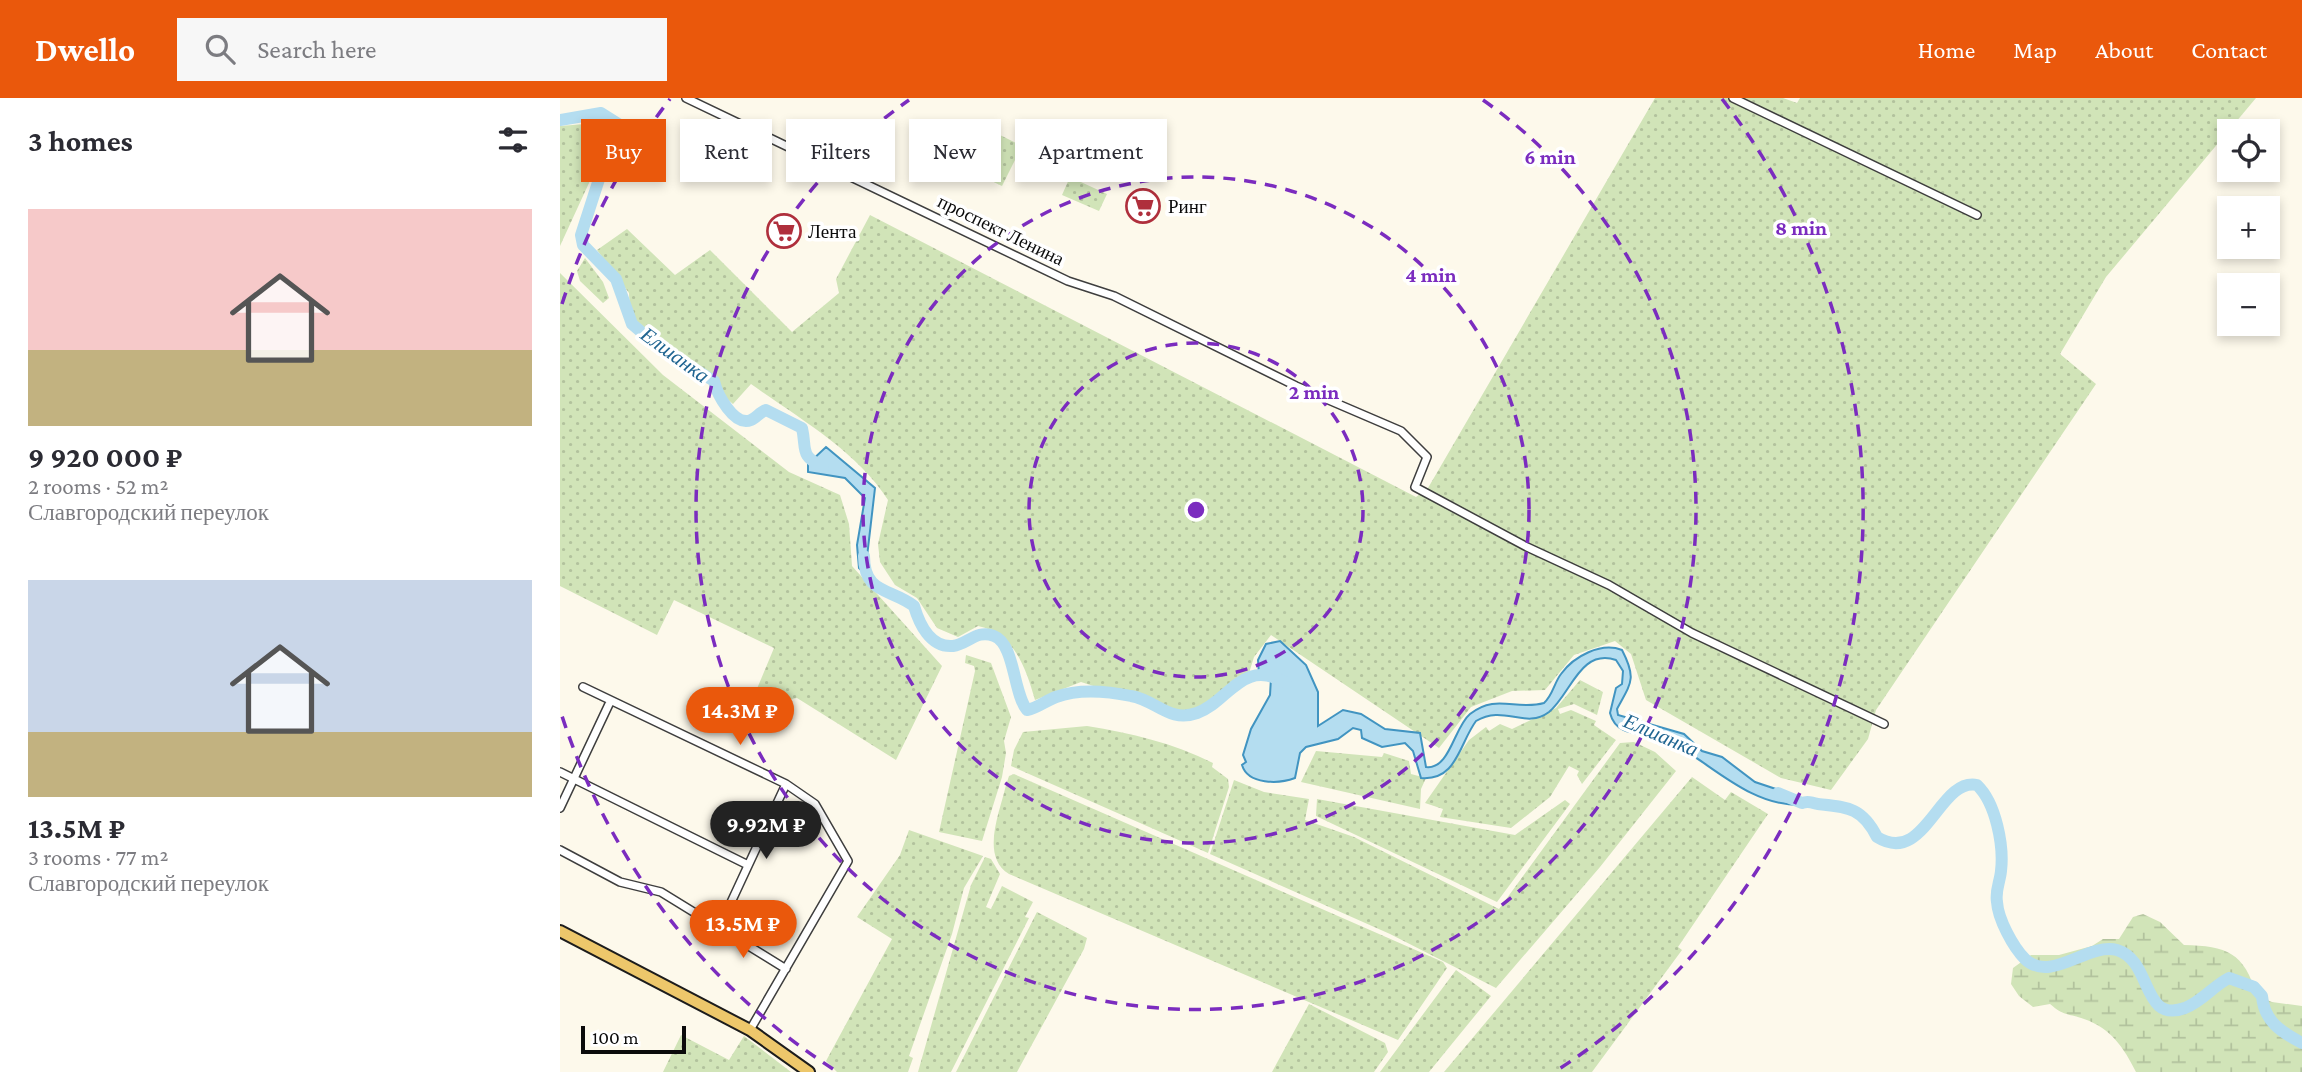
<!DOCTYPE html>
<meta charset="utf-8">
<style>
body{margin:0;font-family:"Crimson Pro",serif;background:#f7f7f7;color:#2b2b33;height:100vh;display:flex;flex-direction:column;font-size:26px;white-space:nowrap}
*{box-sizing:border-box;margin:0}
p{font-size:23px;color:#7c7c81}
.icon{flex:none;width:38px;height:38px;fill:none;stroke:currentColor;stroke-width:2;stroke-linecap:round;stroke-linejoin:round}
.map{position:relative;flex:1;overflow:hidden}
.side{display:flex;flex-direction:column;background:#fff;width:560px}
.side>*{flex:none}
.hud{position:absolute;left:21px;top:21px;width:665px;height:63px;display:flex;gap:14px}
.fabs{position:absolute;left:1657px;top:21px;display:grid;gap:14px}
.fabs a{display:grid;place-items:center;width:63px;height:63px;border-radius:0px;background:#fff;box-shadow:0 4px 10px #0003;font-size:35px}
.scale{position:absolute;left:21px;bottom:18px;width:105px;box-sizing:border-box;padding-left:7px;border:4px solid #0b0b0b;border-top:0;font-size:19px;line-height:24px;white-space:nowrap;color:#0b0b0b;-webkit-text-stroke:5px #fff;paint-order:stroke}
.price{position:absolute;translate:-50% -60px;padding:0 16px;border-radius:24px;background:#ea580c;color:#fff;font-size:23px;line-height:46px;filter:drop-shadow(0 2px 4px #0008)}
.price::after{content:'';position:absolute;left:50%;top:42px;width:21px;height:16px;margin-left:-10px;background:inherit;clip-path:polygon(0 0,100% 0,50% 100%)}
.price.current{background:#222;color:#fff}
ul{padding:0;list-style:none}
li{display:grid;align-content:center;gap:14px;height:371px;padding:0 28px}
li span{display:grid;place-items:center;height:217px;border-radius:0px;color:#555}
li>.icon{margin-inline-start:auto}
span .icon{width:126px;height:126px;fill:#fffc;stroke-width:1}
li b{font-size:30px}
h2{display:flex;justify-content:space-between;align-items:center;height:84px;padding:0 28px;font-size:30px}
.pill{padding:0 24px;border-radius:0px;background:#fff;box-shadow:0 4px 10px #0003;font-size:24px;line-height:63px}
.pill.current{background:#ea580c;color:#fff}
header{display:flex;align-items:center;gap:42px;box-sizing:border-box;height:98px;padding:0 35px;background:#ea580c;color:#fff}
header strong{font-size:33px}
nav{display:flex;gap:38px;margin-inline-start:auto;font-size:24px}
.search{width:490px;height:63px;background:#f7f7f7;display:flex;align-items:center;gap:18px;box-sizing:border-box;padding:0 24px;border-radius:0px;color:#7c7c81;font-size:26px}
main{display:flex;flex:1;min-height:0}
.map>svg:first-child{display:block}
</style>
<header>
<strong>Dwello</strong>
<div class="search"><svg class="icon" aria-label="search" viewBox="0 0 24 24"><circle cx="10" cy="10" r="6"/><path d="M15 15l6 6"/></svg>Search here</div>
<nav><a>Home</a><a>Map</a><a>About</a><a>Contact</a></nav>
</header>
<main>
<section class="side">
<h2>3 homes<svg class="icon" aria-label="filters" viewBox="0 0 24 24"><path d="M4 7h16M4 17h16"/><circle cx="9" cy="7" r="2"/><circle cx="15" cy="17" r="2"/></svg></h2>
<ul>
<li><span style="background:linear-gradient(#f6c9c9 65%,#c2b280 0)"><svg class="icon" aria-label="home" viewBox="0 0 24 24"><path d="M3 11l9-7 9 7M6 9v11h12V9"/></svg></span><div><b>9 920 000 ₽</b><p>2 rooms · 52 m²</p><p>Славгородский переулок</p></div></li>
<li><span style="background:linear-gradient(#c9d6e8 70%,#c2b280 0)"><svg class="icon" aria-label="home" viewBox="0 0 24 24"><path d="M3 11l9-7 9 7M6 9v11h12V9"/></svg></span><div><b>13.5M ₽</b><p>3 rooms · 77 m²</p><p>Славгородский переулок</p></div></li>
</ul>
</section>
<div class="map">
<svg width="1742" height="974" viewBox="0 0 1742 974">
<defs>
<pattern id="wetland-marsh" width="20" height="14" patternUnits="userSpaceOnUse" patternTransform="scale(1.75)"><rect width="20" height="14" fill="#d1e4b8"/><path d="M1 5h8M5 5V1M11 12h8M15 12V8" fill="none" stroke="#b2c29d"/></pattern>
<pattern id="park-dots" width="8" height="8" patternUnits="userSpaceOnUse" patternTransform="scale(1.75)"><rect width="8" height="8" fill="#d1e4b8"/><path d="M2 2h.1M6 6h.1" fill="none" stroke="#b2c29d" stroke-width="1.8" stroke-linecap="round"/></pattern>
</defs>
<rect width="100%" height="100%" fill="#fdf9eb"/>
<path fill="url(#wetland-marsh)" d="M1583 816 1600 824 1624 847C1667 848 1684 854 1697 898L1712 904 1742 908V974H1576C1564 950 1551 930 1524 921 1508 915 1505 919 1490 906L1473 909 1459 898 1451 886 1453 870 1471 857H1499L1532 848 1543 841H1559L1573 819Z"/>
<path fill="url(#park-dots)" d="M1095 0H1223L1237 5 1240 0H1696L1546 179 1500 256 1536 286 1316 612 1308 641 1271 692 1221 680 1086 602 1071 556 1055 543 1014 557 985 592 952 593 911 609 879 650 711 537 694 559 689 575 635 612 616 615 521 584 475 602C466 570 454 535 418 528L398 539 377 530 357 500 335 487 320 464 318 446 328 402C296 352 238 320 191 286L173 306 70 217 69 195 37 152 67 131 115 177 150 152 232 234 279 195 276 181 310 117 856 399 868 390Z
M25 26 38 27 52 35 0 148V28Z
M428 31 462 48 442 88 400 68 414 40Z
M510 79 547 96 539 113 502 97Z
M25 160 43 184 49 200 43 205 20 183 17 173Z
M0 175 103 277 229 374 280 397 289 426 292 468 382 568 336 662 237 600 217 604 196 593 214 550 114 502 97 537 0 488Z
M406 557 431 565 451 619 444 643 446 655 442 679 422 743 379 734 415 573 414 568 405 565Z
M1020 582 1043 594 1037 617 1014 606 998 611 1000 616 1011 612 1036 623 1034 627 1056 642 1022 686 1017 677 1019 673 1009 668 990 699 951 730 880 719 883 711 865 705 909 642 926 629 929 633 940 626 952 631 996 610Z
M527 628C571 635 613 645 653 665L652 669 668 681 669 689 648 755 451 668 454 652 463 634Z
M1074 644 1095 654 1116 673 1040 769 936 890 830 836 650 756 674 682 704 694 749 701 745 722 794 739 939 811 1060 645Z
M756 653 822 659 824 655 849 663 851 676 866 680 861 691 860 711 741 684Z
M454 676 883 864 887 870 838 942 449 776C420 758 440 714 446 687L449 678Z
M1132 679 1165 702 1171 694 1208 716 1118 849 1122 852 1032 974H884Z
M757 701 955 737 1005 702 1010 706 937 804 756 718Z
M349 732 423 758 404 790 392 836 349 958 353 960 348 974H277L266 963 332 841 297 819 340 757Z
M425 759 431 761 440 776 426 809 431 811 442 788 473 804 465 819 469 820 391 974H358L411 787Z
M477 814 527 840 524 851 457 974H396Z
M896 872 931 898 869 974H820Z
M749 906 825 945 828 954 814 974H712Z
M121 937 169 962 184 938 231 974H103Z"/>
<path fill="#b4ddf0" stroke="#4194c1" stroke-width="2" d="M266 349 315 390 305 476 299 470 297 447 305 400 285 380 248 374V366Z
M720 543 746 567 758 594V628L783 612 801 616 825 631 860 635 866 669C890 672 894 629 910 616 936 595 956 613 984 605 993 597 994 585 1001 576 1014 558 1041 544 1062 552 1077 581 1071 585 1057 611L1058 617 1124 636 1142 653 1162 659 1195 684 1237 698 1231 702 1239 707C1188 707 1151 665 1109 643 1089 632 1057 643 1050 615L1056 590 1062 586 1063 573 1056 562C1020 550 1011 596 989 614 965 632 944 606 916 623 899 646 897 683 861 680L853 653 845 645 822 649 802 640 801 632 793 630 778 641 746 649 740 655 735 680C719 686 688 687 682 667L686 664 683 657 691 631 710 597 711 580 704 575 699 577 698 562 706 546Z"/>
<g fill="none" stroke-linecap="round" stroke-linejoin="round">
<path stroke="#b4ddf0" stroke-width="12" d="M0 22 41 15 60 27 62 40 41 75 21 137 23 147 56 181 72 226 100 250 154 283C157 296 174 329 191 322 196 320 200 314 206 312L242 330C247 352 239 357 263 369
M304 458C304 496 330 490 354 508 359 525 370 550 393 548 408 546 417 531 434 538 455 546 453 595 467 612 478 610 485 603 496 599 520 590 547 593 571 598 596 602 609 625 637 615 669 604 682 559 726 585
M1218 695 1242 705C1249 702 1250 705 1258 706 1287 709 1302 709 1317 739 1365 769 1379 679 1417 687 1436 705 1444 748 1441 773 1440 784 1435 792 1437 804 1438 821 1453 849 1465 861 1491 886 1528 844 1557 852 1593 863 1581 926 1625 910 1643 903 1653 888 1669 880L1694 889 1702 898C1704 923 1721 934 1742 945"/>
<g stroke="#3e3e3e" stroke-width="10">
<path id="street" d="M126 0 508 183 554 198 736 288 841 333 867 359 855 389 967 449 1049 487 1132 535 1324 626
M1173 0 1417 117
M23 589 226 686 255 706 288 763 190 932
M0 674 188 767
M0 710 50 604
M0 752 60 784 101 794 226 871
M160 828 226 686"/>
</g>
<g stroke="#1c1c1c" stroke-width="14">
<path id="primary" d="M0 833 190 932 249 974"/>
</g>
<use href="#street" stroke="#fff" stroke-width="7"/>
<use href="#primary" stroke="#edc76b" stroke-width="10"/>
</g>
<g fill="none" stroke="#7b2cbf" stroke-width="3.5" stroke-dasharray="12 9">
<circle cx="636" cy="412" r="167"/>
<circle cx="636" cy="412" r="333"/>
<path d="M923 2A500 500 0 1 1 349 2"/>
<path d="M273 971A667 667 0 0 1 2 618M2 206A667 667 0 0 1 110 1M1162 1A667 667 0 0 1 999 971"/>
</g>
<defs>
<g id="supermarket-ring" transform="scale(1.75)"><circle r="9.5" fill="#fff" stroke="#af2f3c" stroke-width="1.5"/><path d="M-6-5.5h2.5l.6 2H6L4.5 2H-2.5L-4.4-4H-6ZM-1.5 3.2a1.3 1.3 0 1 0 .1 0ZM3 3.2a1.3 1.3 0 1 0 .1 0Z" fill="#af2f3c"/></g>
</defs>
<g fill-rule="evenodd">
<use href="#supermarket-ring" x="583" y="108"/>
<use href="#supermarket-ring" x="224" y="133"/>
</g>
<g text-anchor="middle" dominant-baseline="central" stroke-width="7" stroke-linejoin="round" paint-order="stroke">
<g font-size="19" fill="#0b0b0b" stroke="#fff" text-anchor="start">
<text x="608" y="108">Ринг</text>
<text x="248" y="133">Лента</text>
</g>
<g font-size="19" fill="#0b0b0b" stroke="#fff">
<text transform="translate(441 132) rotate(26)">проспект Ленина</text>
</g>
<g font-size="21" font-style="italic" fill="#206591" stroke="#fff">
<text transform="translate(115 257) rotate(36)">Елшанка</text>
<text transform="translate(1101 637) rotate(23)">Елшанка</text>
</g>
</g>
<circle cx="636" cy="412" r="10" fill="#7b2cbf" stroke="#fff" stroke-width="3.5"/>
<g font-size="21" text-anchor="middle" font-weight="bold" fill="#7b2cbf" stroke="#fff" stroke-width="7" stroke-linejoin="round" paint-order="stroke">
<text x="990" y="66">6 min</text>
<text x="1241" y="137">8 min</text>
<text x="871" y="184">4 min</text>
<text x="754" y="301">2 min</text>
</g>
</svg>
<div class="fabs">
<a><svg class="icon" aria-label="locate" viewBox="0 0 24 24"><circle cx="12" cy="12" r="6"/><path d="M12 2v4M12 18v4M2 12h4M18 12h4"/></svg></a>
<a>+</a>
<a>−</a>
</div>
<div class="scale">100 m</div>
<b class="price" style="left:180px;top:649px">14.3M ₽</b>
<b class="price current" style="left:206px;top:763px">9.92M ₽</b>
<b class="price" style="left:183px;top:862px">13.5M ₽</b>
<div class="hud">
<a class="pill current">Buy</a>
<a class="pill">Rent</a>
<a class="pill">Filters</a>
<a class="pill">New</a>
<a class="pill">Apartment</a>
</div>
</div>
</main>
